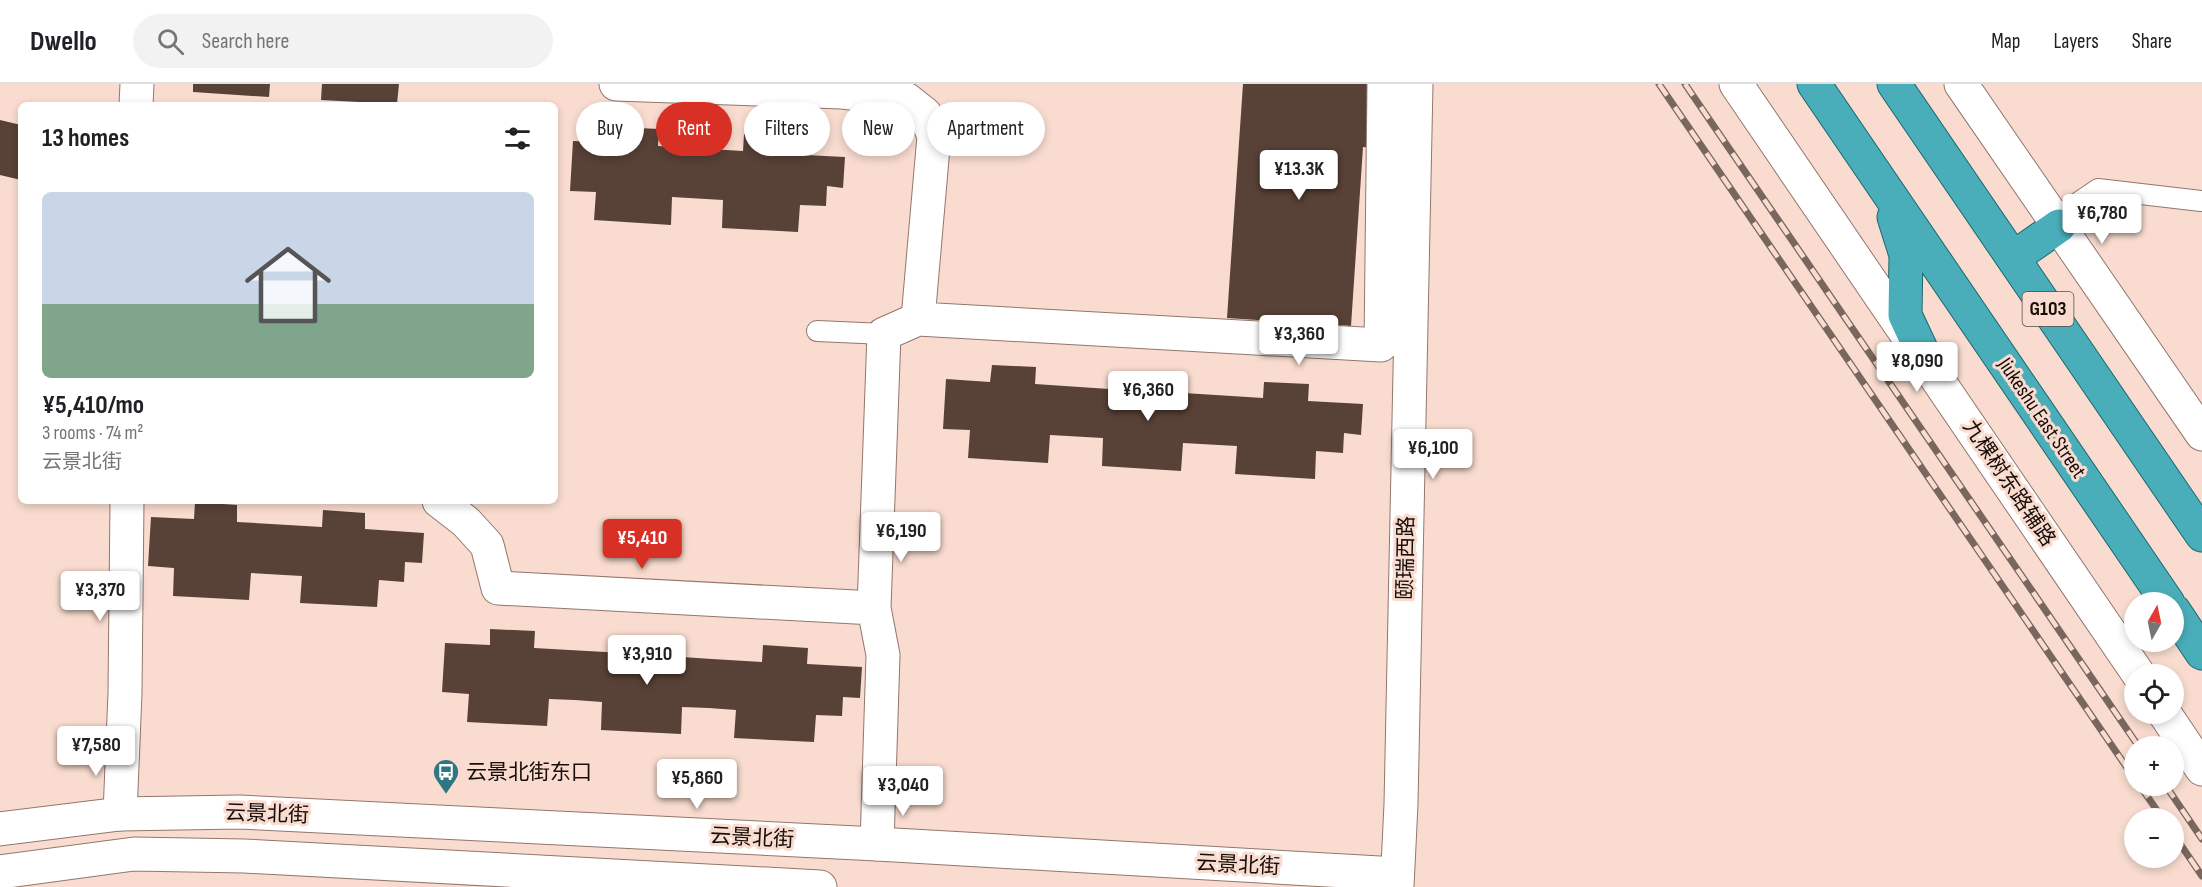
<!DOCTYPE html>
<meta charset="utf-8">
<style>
body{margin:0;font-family:"Sofia Sans Condensed","Noto Sans SC",sans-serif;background:#f2f2f2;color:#202124;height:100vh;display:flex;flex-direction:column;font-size:22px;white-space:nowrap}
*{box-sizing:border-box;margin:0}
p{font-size:20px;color:#757577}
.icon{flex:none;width:33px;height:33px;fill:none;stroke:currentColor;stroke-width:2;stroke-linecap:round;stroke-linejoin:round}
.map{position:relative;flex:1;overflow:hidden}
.details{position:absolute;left:18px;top:18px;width:540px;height:402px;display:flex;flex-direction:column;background:#fff;border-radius:9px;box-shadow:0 3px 9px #0003}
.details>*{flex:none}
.top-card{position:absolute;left:576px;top:18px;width:570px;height:54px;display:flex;gap:12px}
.needle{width:39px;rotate:9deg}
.buttons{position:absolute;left:2124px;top:508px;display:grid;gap:12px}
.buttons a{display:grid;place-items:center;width:60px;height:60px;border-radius:50%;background:#fff;box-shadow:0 3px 9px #0003;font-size:30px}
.price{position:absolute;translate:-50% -51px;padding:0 14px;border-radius:6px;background:#fff;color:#222;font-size:20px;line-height:39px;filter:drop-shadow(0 2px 3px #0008)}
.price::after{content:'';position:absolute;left:50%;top:36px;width:18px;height:14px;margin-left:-9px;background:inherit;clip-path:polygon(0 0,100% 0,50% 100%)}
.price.active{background:#d93025;color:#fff}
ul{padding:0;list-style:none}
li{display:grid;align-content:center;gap:12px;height:318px;padding:0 24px}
li span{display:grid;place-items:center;height:186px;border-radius:9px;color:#555}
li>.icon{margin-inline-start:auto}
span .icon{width:108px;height:108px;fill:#fffc;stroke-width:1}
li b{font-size:26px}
h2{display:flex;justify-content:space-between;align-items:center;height:72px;padding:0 24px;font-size:26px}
.chip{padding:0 21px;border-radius:27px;background:#fff;box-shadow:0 3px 9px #0003;font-size:21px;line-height:54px}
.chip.active{background:#d93025;color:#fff}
header{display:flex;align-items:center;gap:36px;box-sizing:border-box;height:84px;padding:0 30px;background:#fff;border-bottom:2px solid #e0e0e0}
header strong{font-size:28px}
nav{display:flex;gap:33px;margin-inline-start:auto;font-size:21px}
.search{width:420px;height:54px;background:#f2f2f2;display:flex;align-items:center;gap:15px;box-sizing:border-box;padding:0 21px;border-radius:33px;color:#757577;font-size:22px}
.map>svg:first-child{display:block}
</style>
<header>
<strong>Dwello</strong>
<div class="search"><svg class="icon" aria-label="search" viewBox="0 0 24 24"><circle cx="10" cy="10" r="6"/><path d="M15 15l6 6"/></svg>Search here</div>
<nav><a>Map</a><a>Layers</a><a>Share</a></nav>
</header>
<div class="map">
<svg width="2202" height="803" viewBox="0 0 2202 803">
<rect width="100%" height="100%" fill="#f9dccf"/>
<path fill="#584137" d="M193 0H270L269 13 193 8Z
M322 0H399L397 20 321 16Z
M1243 0H1376L1372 64 1363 63 1351 242 1227 234Z
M0 36 21 41V96L0 91Z
M617 43 659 45 658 62 743 67 744 50 787 53 786 70 845 73 843 104 827 102 826 122 800 121 798 148 722 144 723 116 672 113 671 141 594 136 596 108 570 107 573 57 615 59Z
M992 281 1036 283 1035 300 1124 306 1125 289 1169 292 1168 308 1263 314 1264 298 1309 300 1308 317 1363 320 1361 351 1344 349 1343 369 1316 367 1315 395 1235 390 1237 362 1183 359 1181 387 1102 382 1103 354 1050 351 1048 379 968 374 970 346 943 345 946 295 990 298Z
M195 418 237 421V438L322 443 323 426 365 429V445L424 449 422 479 405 478 404 498 379 496 377 523 300 519 302 492 251 489 249 516 173 512 174 484 148 482 151 433 194 435Z
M490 545 535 547 534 564 623 569 624 553 668 555 667 572 712 575 762 578 763 561 808 564 807 580 862 583 860 614 843 613 842 632 816 631 814 658 734 654 736 626 709 624 682 623 681 650 601 646 602 618 575 616 549 615 547 642 467 638 469 610 442 608 445 559 490 561Z"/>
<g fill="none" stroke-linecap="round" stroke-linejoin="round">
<g stroke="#91776c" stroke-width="22">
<path id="service" d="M2054 135 2098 105 2201 117
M817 247 884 250"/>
</g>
<g stroke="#91776c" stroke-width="35">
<path id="minor" d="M616 0 842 8
M842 0V8L906 15 925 30 934 52 918 235 884 250 874 524 883 571 877 760
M136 21 137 0
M918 235 1381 261 1384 0
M439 417 466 438 487 461 498 504 874 524
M120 730 125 609 127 417
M1397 803 1401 720 1416 0"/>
</g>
<g stroke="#91776c" stroke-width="35">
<path id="tertiary" d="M1736 0 2139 591
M1961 0 2202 350
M2165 630 2202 685
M0 745 120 730 239 728 877 760 1397 790
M0 788 134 770 244 772 820 803"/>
</g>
<g stroke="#1b6870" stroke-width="35">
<path id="trunk" d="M1814 0 2168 519
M1894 0 2202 451
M1894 133 1906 171 1905 231 1926 276
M2013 174 2059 142
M2174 527 2202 569"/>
</g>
<use href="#service" stroke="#fff" stroke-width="20"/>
<use href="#minor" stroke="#fff" stroke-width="33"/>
<use href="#tertiary" stroke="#fff" stroke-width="33"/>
<use href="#trunk" stroke="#4aaeba" stroke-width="33"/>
<g stroke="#79675f" stroke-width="7">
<path id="rail" d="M1659 0 2134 694
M1685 0 2139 663
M2140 702 2163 735
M2166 702 2202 755
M2174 751 2202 792"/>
</g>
<use href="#rail" stroke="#f9dccf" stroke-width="4.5" stroke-dasharray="14" stroke-linecap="butt"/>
</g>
<defs>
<g id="bus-pin" transform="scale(1.35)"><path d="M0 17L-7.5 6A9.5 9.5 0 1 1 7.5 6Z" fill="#2f7780" stroke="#f9dccf"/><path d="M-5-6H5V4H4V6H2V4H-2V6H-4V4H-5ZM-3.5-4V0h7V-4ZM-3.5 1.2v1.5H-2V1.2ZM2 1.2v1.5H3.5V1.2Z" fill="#fff"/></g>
</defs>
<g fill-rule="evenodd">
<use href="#bus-pin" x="446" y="688"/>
</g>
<g text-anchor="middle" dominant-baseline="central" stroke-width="6" stroke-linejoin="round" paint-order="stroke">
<rect fill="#f9dccf" stroke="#5a4a44" stroke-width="1.5" x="2022.5" y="208" width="51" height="34" rx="4.5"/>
<g font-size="20" font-weight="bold" fill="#160c08">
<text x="2048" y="225">G103</text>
</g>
<g font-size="21" fill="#160c08" stroke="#f9dccf">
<text transform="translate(2042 334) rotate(56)">Jiukeshu East Street</text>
<text transform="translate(2009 399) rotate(56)">九棵树东路辅路</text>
<text transform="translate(1406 474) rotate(-89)">颐瑞西路</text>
<text transform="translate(267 730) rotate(2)">云景北街</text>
<text transform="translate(752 754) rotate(3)">云景北街</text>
<text transform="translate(1238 781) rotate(3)">云景北街</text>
</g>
<g font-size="21" fill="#160c08" stroke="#f9dccf" text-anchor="start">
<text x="466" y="688">云景北街东口</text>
</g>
</g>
</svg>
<div class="buttons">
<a><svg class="needle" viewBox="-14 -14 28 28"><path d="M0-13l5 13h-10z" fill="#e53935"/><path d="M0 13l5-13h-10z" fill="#757577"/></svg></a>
<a><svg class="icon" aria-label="locate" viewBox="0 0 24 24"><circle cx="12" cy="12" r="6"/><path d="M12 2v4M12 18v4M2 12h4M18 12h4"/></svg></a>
<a>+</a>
<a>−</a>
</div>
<b class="price" style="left:1299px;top:117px">¥13.3K</b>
<b class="price" style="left:2102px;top:161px">¥6,780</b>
<b class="price" style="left:1299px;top:282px">¥3,360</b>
<b class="price" style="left:1917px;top:309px">¥8,090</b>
<b class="price" style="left:1148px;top:338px">¥6,360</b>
<b class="price" style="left:1433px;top:396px">¥6,100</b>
<b class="price" style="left:901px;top:479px">¥6,190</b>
<b class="price active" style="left:642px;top:486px">¥5,410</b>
<b class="price" style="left:100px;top:538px">¥3,370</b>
<b class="price" style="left:647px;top:602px">¥3,910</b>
<b class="price" style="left:96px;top:693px">¥7,580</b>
<b class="price" style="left:697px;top:726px">¥5,860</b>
<b class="price" style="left:903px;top:733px">¥3,040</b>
<div class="top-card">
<a class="chip">Buy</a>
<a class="chip active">Rent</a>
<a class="chip">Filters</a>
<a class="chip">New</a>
<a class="chip">Apartment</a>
</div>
<section class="details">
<h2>13 homes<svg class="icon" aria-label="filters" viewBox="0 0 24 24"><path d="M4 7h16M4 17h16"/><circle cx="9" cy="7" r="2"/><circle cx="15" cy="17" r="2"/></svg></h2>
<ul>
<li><span style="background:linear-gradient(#c9d6e8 60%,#7fa58c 0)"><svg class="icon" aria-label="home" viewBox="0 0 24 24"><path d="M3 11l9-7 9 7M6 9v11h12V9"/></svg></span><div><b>¥5,410/mo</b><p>3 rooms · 74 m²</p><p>云景北街</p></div></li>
</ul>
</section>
</div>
